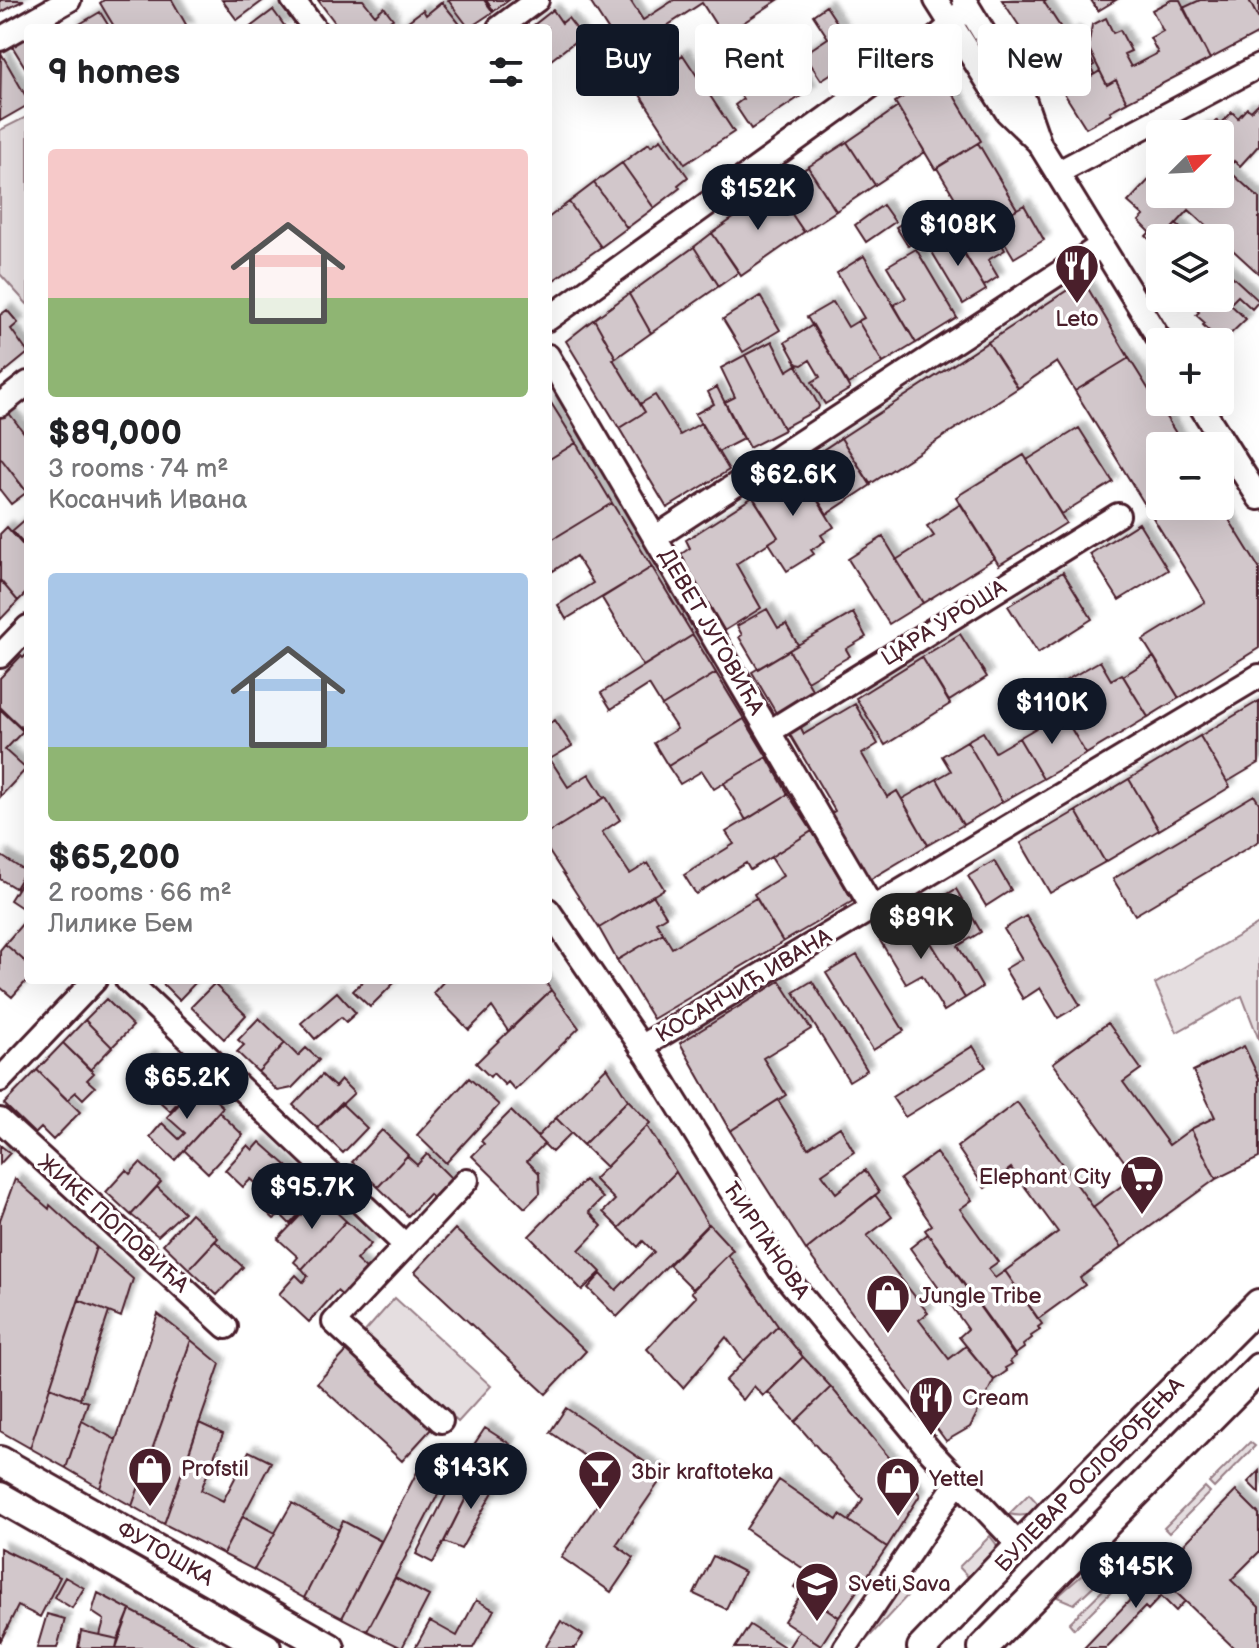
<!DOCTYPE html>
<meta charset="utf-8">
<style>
body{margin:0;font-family:"Balsamiq Sans",sans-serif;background:#f2f2f2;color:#202124;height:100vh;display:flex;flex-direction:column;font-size:30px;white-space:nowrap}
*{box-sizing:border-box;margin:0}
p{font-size:26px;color:#757577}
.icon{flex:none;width:44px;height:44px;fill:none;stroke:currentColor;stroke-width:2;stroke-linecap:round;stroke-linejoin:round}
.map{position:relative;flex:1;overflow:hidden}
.details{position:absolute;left:24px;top:24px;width:528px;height:960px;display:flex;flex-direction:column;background:#fff;border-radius:8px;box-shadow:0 8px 32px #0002}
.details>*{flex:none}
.banner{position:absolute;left:576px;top:24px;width:562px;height:72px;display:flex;gap:16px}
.needle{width:52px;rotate:66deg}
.buttons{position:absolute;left:1146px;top:120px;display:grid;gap:16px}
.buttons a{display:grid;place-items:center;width:88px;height:88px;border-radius:8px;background:#fff;box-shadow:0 8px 32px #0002;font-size:40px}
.price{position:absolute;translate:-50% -68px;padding:0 18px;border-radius:28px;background:#111827;color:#fff;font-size:26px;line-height:52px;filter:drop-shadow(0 2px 4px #0008)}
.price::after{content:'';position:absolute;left:50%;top:48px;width:24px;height:18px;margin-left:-12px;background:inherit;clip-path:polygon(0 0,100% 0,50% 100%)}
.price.on{background:#222;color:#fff}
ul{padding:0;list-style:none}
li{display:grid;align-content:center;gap:16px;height:424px;padding:0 24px}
li span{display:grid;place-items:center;height:248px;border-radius:8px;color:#555}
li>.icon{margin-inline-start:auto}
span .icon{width:144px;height:144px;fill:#fffc;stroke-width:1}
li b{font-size:34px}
h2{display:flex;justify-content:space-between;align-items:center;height:96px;padding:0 24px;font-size:34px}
.tag{padding:0 28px;border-radius:8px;background:#fff;box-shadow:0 8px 32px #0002;font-size:28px;line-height:72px}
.tag.on{background:#111827;color:#fff}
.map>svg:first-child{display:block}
</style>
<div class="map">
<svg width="1259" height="1648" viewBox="0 0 1259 1648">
<defs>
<filter id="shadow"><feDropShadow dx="6" dy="-6" stdDeviation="2" flood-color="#0004"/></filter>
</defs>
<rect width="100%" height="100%" fill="#fff"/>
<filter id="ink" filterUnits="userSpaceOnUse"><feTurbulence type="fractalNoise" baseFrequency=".0125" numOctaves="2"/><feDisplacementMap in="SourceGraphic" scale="16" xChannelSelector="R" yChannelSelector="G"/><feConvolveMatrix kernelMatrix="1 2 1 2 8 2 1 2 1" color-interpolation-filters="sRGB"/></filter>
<g filter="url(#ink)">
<path fill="#e5dee0" stroke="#987e86" stroke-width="2" d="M28 116V303L27 304 0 274V130Z
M1259 924V1040L1242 996 1177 1032 1155 984Z
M395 1298 491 1386 458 1422 362 1335Z
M1250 1442 1255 1446 1214 1488 1209 1483Z
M1205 1487 1210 1492 1169 1533 1164 1528Z
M1029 1494 1041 1507C1032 1516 1021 1517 1009 1514Z
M990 1536 996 1544 997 1551 971 1580 959 1567Z
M1093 1571 1104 1576 1074 1604 1057 1597 1081 1576Z
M893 1585 908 1595 859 1648H850Z
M1107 1586 1112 1591 1074 1629 1069 1623Z"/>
<path fill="#d2c7cb" stroke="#4a1f2b" stroke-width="2" filter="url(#shadow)" d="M0 0H24L0 13Z
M104 0H172L188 28H115L100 3Z
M222 0H264L237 20Z
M318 0H363L375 15 384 7 393 19 390 21 394 27 339 28Z
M448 0H484L493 12 469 28Z
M486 0H509L494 11Z
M589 0H630L643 20 674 0H778L723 36 702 3 624 54Z
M1002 0H1047L1044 2 1067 37 1074 32 1094 65 1091 67 1094 74 1064 93Z
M1091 0H1116L1098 11Z
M1171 0H1180L1210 59 1127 102 1116 80 1107 85 1088 47 1092 25 1106 18 1113 33 1120 30 1131 51 1124 54 1131 67 1158 53 1150 38 1163 31 1152 10Z
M1200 0H1249L1259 20V33L1210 59 1183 8Z
M1249 0H1259V20Z
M442 2 463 28H399L423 10 426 15Z
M826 6 859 56 821 80 804 54 828 38 813 15Z
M273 10 286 28H249Z
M553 10 562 23 568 18 582 36 551 60 548 55V28H530Z
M100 12 110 28H73Z
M28 37V72L12 46Z
M777 38 810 90 751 129 735 105 743 99 725 72Z
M1 53 28 100V105L0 121Z
M683 55 734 132 685 164 635 87Z
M1100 71 1107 85 1116 80 1127 102 1110 111 1112 114 1086 128 1064 93Z
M941 74 981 141 935 169 895 102Z
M1259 103V145L1240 166 1234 161 1227 169 1259 198V274L1189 210 1163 238H1160L1156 246 1146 236 1150 232 1139 221 1144 216 1128 202 1160 168V194H1220V134H1196L1203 127 1207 131 1217 120 1221 124 1232 112 1238 118 1247 108 1251 111Z
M898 107 925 152 875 185 847 142Z
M661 139 688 177 678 185 680 188 654 208 622 163 649 143 651 146Z
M847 142 875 185 836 211 808 167Z
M978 143 1017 209 976 233 937 168Z
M622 163 654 208 627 228 594 183Z
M808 167 836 211 804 232 775 189Z
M594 183 627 228 601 247 569 202Z
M775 189 804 232 741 276 712 233Z
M569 202 601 247 548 284V218Z
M883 205 895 222 866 242 855 225Z
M1024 205 1044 240 1014 258 993 223Z
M923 210 934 229 908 246 896 227Z
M1176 224 1191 238H1163Z
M992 228 1005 250 988 260 998 277 984 286 960 247Z
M712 233 739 272 719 286 694 247Z
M953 233 986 290 963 304 929 247Z
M694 247 719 286 651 333 629 294Z
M916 249 957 318 916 343 894 305 906 298 887 266Z
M864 256 916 343 883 363 858 321 864 318 837 273Z
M1220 265 1259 301 1252 309 1238 296 1230 304 1246 319 1220 344 1208 336 1211 333 1203 325 1205 323 1196 315 1199 312 1189 303 1191 301 1188 298H1220Z
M1083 280 1129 358 1075 391 1057 362 1018 388 988 342Z
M629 294 651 333 616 358 594 319Z
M760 296 780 330 743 352 723 319Z
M833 302 848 327 858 321 883 363 848 384 807 317Z
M7 310 18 323 11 329 28 353 0 376V315Z
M594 319 616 358 613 359 645 412 619 428 566 341Z
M813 325 850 389 825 404 812 382 820 377 810 360 802 365 797 364 785 342Z
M772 341 787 371 797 365 819 406 818 409 783 428 745 355Z
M988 342 1018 388 870 484 841 438Z
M745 355 784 430 749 448 725 402 735 397 721 368Z
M1129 358 1184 446H1160V506L1220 505 1259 568V648L1179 698 1143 640 1205 602 1075 391Z
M717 387 743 439 718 452 695 414 714 404 708 392Z
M655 395 680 435 701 423 729 470 667 508 619 428 645 412 640 404Z
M548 398 576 443 548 460Z
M5 408 28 438V494L0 457V412Z
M1079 428 1113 482 1061 514 1027 460Z
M841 438 871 485 827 514 797 467Z
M576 443 612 503 548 542V460Z
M1024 455 1066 523 999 565 956 497Z
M0 457 27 492 11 504 0 490Z
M797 467 834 527 821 535 825 541 811 550 814 554 787 571 769 543 778 537 752 496Z
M753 497 778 537 736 564 761 608 724 631 708 605 705 607 681 565 685 562 681 554 690 548 686 540Z
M612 503 652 567 566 619 558 605 593 583 576 556 553 571 548 563V542Z
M961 504 995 558 923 603 896 560 934 536 927 526Z
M28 517V549L12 531Z
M1139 523 1168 570 1119 600 1090 554Z
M7 527 28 551V591L18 601 0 580V534Z
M883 537 923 603 889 624 848 559Z
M652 567 693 635 643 666 602 598Z
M1063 572 1092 619 1038 653 1008 606Z
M0 580 18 601 0 620Z
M767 609 778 628 786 624 798 645 758 669 739 637 742 635 737 626Z
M853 613 866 637 846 649 850 656 807 681 789 650Z
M960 634 987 677 949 701 922 657Z
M693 635 716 673 662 706 649 685 611 709 601 693Z
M789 650 813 691 776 713 752 672Z
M28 653V730L26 732 0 707V678L21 656 23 658Z
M922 657 950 704 885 745 856 698Z
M1154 657 1179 698 1148 717 1123 676Z
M1100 661 1111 680 1122 674 1148 717 1086 754 1049 690Z
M716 673 744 719 668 766 654 743 677 729 662 706Z
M1259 701V763L1227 782 1200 736Z
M855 704 878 744 862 754 887 797 897 791 928 845 869 880 860 864 854 867 839 841 845 838 830 814 835 811 789 733 800 726 804 734Z
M0 709 23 731 5 750 26 769 0 797Z
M1062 713 1086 754 1043 779 1019 738Z
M744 719 767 757 714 789 702 771 680 784 668 766Z
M555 720 572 746 550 759 568 787 589 774 604 798 548 833V724Z
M983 732 995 752 1019 738 1043 779 1002 802 967 741Z
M1200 736 1230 787 1159 830 1129 779Z
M967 741 1002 802 963 825 937 779 951 771 942 756Z
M767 757 788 794 746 820 724 783Z
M937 779 963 825 928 845 902 799Z
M1129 779 1159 830 1105 862 1076 811Z
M788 794 812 831 750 870 746 863 696 894 684 875 734 844 726 832Z
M1254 795 1259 803V841L1135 915 1113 879Z
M606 797 620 820 602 832 630 874 648 863 664 889 599 928 548 850V833Z
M1076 811 1105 862 1050 893 1021 843Z
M812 831 853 901 783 942 754 894 783 876 771 857Z
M0 855 25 871 15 888 0 879Z
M994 861 1011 890 986 906 968 876Z
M27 873H28V912L10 900Z
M956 889 981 932 958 946 982 987 965 998 914 915Z
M653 895 666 916 656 922 663 933 617 960 599 928Z
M756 898 783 942 653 1019 617 960 663 933 672 948Z
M914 915 965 998 944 1011 922 975 906 984 878 937Z
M1026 916 1080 1005 1058 1018 1040 988 1023 999 1005 969 1022 959 1004 929Z
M28 917V964L5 944Z
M5 944 28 964V979L12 997 0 987V950Z
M857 955 904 1031 873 1050 826 973Z
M167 980H198L179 1000 163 984Z
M364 980H397L370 1007 353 991Z
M445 980H544L551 990 508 1031 492 1007 469 1030 433 993Z
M780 981 811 1029 763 1058 786 1095 730 1131 680 1043Z
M812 981 867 1070 849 1081 794 992Z
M214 984 246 1015 224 1039 191 1007Z
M551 990 579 1028 515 1090 508 1082 505 1085 493 1073 490 1077 476 1063Z
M337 992 356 1013 346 1022 341 1017 315 1039 301 1023Z
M106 999 133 1026 112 1047 85 1020Z
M259 1018 285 1043 258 1072 237 1052 244 1045 238 1040Z
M85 1020 112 1047 90 1070 63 1043Z
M1108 1023 1141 1069 1123 1082 1169 1145 1191 1129 1216 1179 1122 1247 1093 1207 1135 1176 1053 1063Z
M63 1043 94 1073 87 1080 95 1087 83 1099 76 1092 67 1100 37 1070Z
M285 1043 298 1056 306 1048 319 1060 292 1088 278 1091 258 1072Z
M973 1046 986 1067 905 1117 892 1097Z
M1244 1046 1259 1078V1158L1216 1179 1191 1129 1215 1117 1193 1071Z
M149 1056 163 1069 168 1064 192 1087 170 1111 146 1089 149 1086 134 1072Z
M607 1067 628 1100 583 1145 556 1118Z
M37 1070 80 1112 53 1140 41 1128 35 1134 4 1104Z
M322 1075 335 1087 341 1080 354 1093 317 1128 293 1105Z
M469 1078 499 1105 446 1163 417 1135Z
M198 1084 223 1107 175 1160 150 1137 162 1123 179 1139 185 1133 167 1117Z
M628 1100 650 1123 606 1167 583 1145Z
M778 1100 808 1148 840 1127 854 1152 822 1174 836 1193 865 1170 879 1192 806 1250 730 1131Z
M1017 1102 1122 1247 1080 1278 1085 1285 1038 1319 1005 1271 1058 1232 1011 1168 985 1188 957 1147Z
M341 1103 367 1128 343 1153 317 1128Z
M511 1111 544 1144 527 1161 539 1173 540 1193 525 1208 472 1156 484 1144 481 1141Z
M219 1112 243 1135 208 1173 184 1150Z
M556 1118 571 1133 552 1152 537 1137Z
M647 1126 676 1172 619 1228 603 1212 615 1200 594 1179Z
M382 1130 408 1155 378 1187 352 1162Z
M260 1142 286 1165 263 1190 251 1179 243 1187 225 1170 248 1145 253 1150Z
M0 1145 10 1153 0 1164Z
M936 1153 972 1200 960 1209 998 1262 988 1269 995 1278 1005 1271 1042 1324 1038 1327 1040 1330 1031 1336 1032 1338 1023 1345 1024 1348 1014 1355 925 1230 932 1225 900 1179Z
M427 1154 452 1179 433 1198 429 1194 408 1216 378 1187 407 1156 417 1165Z
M140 1163 161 1182 131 1215 106 1192 126 1170 130 1174Z
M286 1165 310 1188 305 1194 312 1200 290 1224 281 1215 274 1219 258 1204 262 1200 259 1197 262 1191Z
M676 1172 708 1224 617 1317 588 1288 601 1274 616 1290 654 1252 643 1241 638 1247 619 1228Z
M15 1179 49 1209 50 1205 96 1247 30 1448 0 1431V1220Z
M585 1180 603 1198 589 1212 602 1226 579 1250 601 1272 582 1290 529 1236Z
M157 1187 184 1212 158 1236 131 1215Z
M875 1195 892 1217 867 1236 928 1313 919 1320 949 1359 966 1346 994 1380 970 1427 946 1441 806 1250Z
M319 1196 346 1221 302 1269 294 1262 298 1257 278 1239Z
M191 1213 218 1238 189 1269 163 1244Z
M346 1221 371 1244 356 1260 367 1270 343 1296 337 1291 309 1322 279 1294 296 1275 303 1282 308 1276 302 1269Z
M709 1224 733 1250 693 1289 669 1265Z
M455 1229 586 1351 546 1394 415 1272Z
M928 1234 1016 1356 1010 1361 1012 1364 1005 1368 1007 1371 994 1380 959 1337 968 1329 910 1248Z
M215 1241 243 1267 217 1295 189 1269Z
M96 1247 133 1279 121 1317 79 1300Z
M728 1255 778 1326 744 1361 726 1337 683 1388 647 1349 696 1297 691 1292Z
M79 1300 109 1312 80 1399 50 1387Z
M158 1314 191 1340 132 1506 100 1488Z
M778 1326 803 1357 763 1396 754 1386 743 1400 725 1381Z
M191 1340 220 1364 164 1524 132 1506Z
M348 1350 432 1428 402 1461 317 1383Z
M803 1357 831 1387 795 1422 768 1392Z
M50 1387 88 1402 66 1468 30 1448Z
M831 1387 920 1495 887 1547 849 1521 863 1499 795 1422Z
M566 1408 664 1475 616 1545 634 1558 611 1592 561 1557 616 1478 550 1432Z
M82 1421 116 1440 100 1488 66 1468Z
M199 1423 223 1434 201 1490 223 1501 249 1451 271 1462 223 1554 164 1524Z
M485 1428 510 1444 496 1466 471 1449Z
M418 1470 444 1483 367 1631 342 1618Z
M1259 1471V1493L1248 1482Z
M457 1473 474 1482 433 1563 416 1554Z
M482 1473 498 1483 461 1549 444 1542 474 1482Z
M779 1480 837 1520 840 1515 887 1547 839 1617 794 1587 805 1570 746 1529Z
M1236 1491 1259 1514V1552L1231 1580 1259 1607V1648H1234L1156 1573Z
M292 1503 339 1530 304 1598 254 1570Z
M243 1516 275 1533 254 1570 223 1554Z
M343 1521 381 1541 342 1618 304 1598Z
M0 1548 60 1577 40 1617 18 1606 0 1642Z
M713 1556 744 1572 726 1609 694 1594Z
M1156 1573 1185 1601 1176 1611 1161 1596 1148 1610 1145 1607 1106 1648H1084Z
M65 1577 84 1588 72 1608 54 1597Z
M395 1578 429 1596 402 1648 367 1631Z
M98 1593 130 1610 118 1639 100 1635 104 1620 92 1612Z
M802 1593 839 1617 821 1645 784 1621Z
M476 1600 494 1610 473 1648H415L430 1621 457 1636Z
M130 1610 202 1648H116Z
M47 1614 65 1619 57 1648H37Z
M561 1621 583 1635 575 1648H545Z
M750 1625 786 1648H735Z
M81 1631 118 1639 116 1648H78Z
M799 1631 821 1645 819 1648H788Z"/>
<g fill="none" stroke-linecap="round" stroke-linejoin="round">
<g stroke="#4a1f2b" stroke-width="28">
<path id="minor" d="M293 0 314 28
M936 0 1007 112 1037 141
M964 0 1024 99 1040 145 1161 342
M499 28 537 0
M0 39 69 0
M1057 173 1259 66
M548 319 929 44 951 25 967 6
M548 356 873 909
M1198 402 1259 498
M0 405 28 383
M656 537 1102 245
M0 656 28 627
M769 732 1118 515
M548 910 647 1055 780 1270 931 1452 1020 1546
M127 980 405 1245
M641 1047 1259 676
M0 1080 95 980
M0 1120 226 1327
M441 1421 334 1322 467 1180
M845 1648 959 1480"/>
</g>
<g stroke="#4a1f2b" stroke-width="34">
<path id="major" d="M0 1461 330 1648
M0 1497 266 1648
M922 1648 1052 1512 1259 1304
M983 1648 1259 1368"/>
</g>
<use href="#minor" stroke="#fff" stroke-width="22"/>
<use href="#major" stroke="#fff" stroke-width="28"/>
</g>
</g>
<defs>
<g id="restaurant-pin" transform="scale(2.3)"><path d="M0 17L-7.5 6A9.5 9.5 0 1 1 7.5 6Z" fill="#4a1f2b" stroke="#fff"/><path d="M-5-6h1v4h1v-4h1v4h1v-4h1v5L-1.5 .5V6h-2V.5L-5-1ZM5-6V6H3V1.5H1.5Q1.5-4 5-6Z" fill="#fff"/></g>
<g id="supermarket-pin" transform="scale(2.3)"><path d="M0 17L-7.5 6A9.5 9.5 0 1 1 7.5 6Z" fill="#4a1f2b" stroke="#fff"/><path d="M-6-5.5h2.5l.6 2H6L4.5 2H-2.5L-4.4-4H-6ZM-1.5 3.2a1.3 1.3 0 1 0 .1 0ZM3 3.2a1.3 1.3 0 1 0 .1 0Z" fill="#fff"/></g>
<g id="shop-pin" transform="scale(2.3)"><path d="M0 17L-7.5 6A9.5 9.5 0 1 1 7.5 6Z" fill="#4a1f2b" stroke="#fff"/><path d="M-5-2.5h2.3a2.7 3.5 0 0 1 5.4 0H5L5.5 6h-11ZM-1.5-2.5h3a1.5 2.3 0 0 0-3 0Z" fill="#fff"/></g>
<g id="bar-pin" transform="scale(2.3)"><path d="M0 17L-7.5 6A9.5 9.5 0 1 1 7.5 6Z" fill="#4a1f2b" stroke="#fff"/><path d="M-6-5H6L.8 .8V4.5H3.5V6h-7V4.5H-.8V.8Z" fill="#fff"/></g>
<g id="school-pin" transform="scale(2.3)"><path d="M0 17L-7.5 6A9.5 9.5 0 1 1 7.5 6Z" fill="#4a1f2b" stroke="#fff"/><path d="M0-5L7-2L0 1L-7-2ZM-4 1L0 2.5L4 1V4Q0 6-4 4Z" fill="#fff"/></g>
</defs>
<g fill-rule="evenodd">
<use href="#restaurant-pin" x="1077" y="266"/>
<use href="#supermarket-pin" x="1142" y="1177"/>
<use href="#shop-pin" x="888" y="1296"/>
<use href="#restaurant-pin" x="931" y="1398"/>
<use href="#shop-pin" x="150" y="1469"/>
<use href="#bar-pin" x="600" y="1472"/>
<use href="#shop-pin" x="898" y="1479"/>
<use href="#school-pin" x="817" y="1584"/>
</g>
<g text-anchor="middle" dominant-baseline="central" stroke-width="7" stroke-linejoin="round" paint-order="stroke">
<g font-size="22" fill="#4a1f2b" stroke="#fff" text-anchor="start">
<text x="1077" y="319" text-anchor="middle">Leto</text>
<text x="1111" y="1177" text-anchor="end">Elephant City</text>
<text x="919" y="1296">Jungle Tribe</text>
<text x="962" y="1398">Cream</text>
<text x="181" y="1469">Profstil</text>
<text x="631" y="1472">3bir kraftoteka</text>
<text x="929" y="1479">Yettel</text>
<text x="848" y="1584">Sveti Sava</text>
</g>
<g font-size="22" fill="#4a1f2b" stroke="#fff">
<text transform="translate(944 623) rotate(-32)">ЦАРА УРОША</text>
<text transform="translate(711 632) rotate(60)">ДЕВЕТ ЈУГОВИЋА</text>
<text transform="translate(744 986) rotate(-31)">КОСАНЧИЋ ИВАНА</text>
<text transform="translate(113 1224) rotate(42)">ЖИКЕ ПОПОВИЋА</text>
<text transform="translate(766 1241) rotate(56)">ЋИРПАНОВА</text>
<text transform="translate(1090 1475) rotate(-46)">БУЛЕВАР ОСЛОБОЂЕЊА</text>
<text transform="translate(165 1554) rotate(30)">ФУТОШКА</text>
</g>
</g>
</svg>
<div class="buttons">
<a><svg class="needle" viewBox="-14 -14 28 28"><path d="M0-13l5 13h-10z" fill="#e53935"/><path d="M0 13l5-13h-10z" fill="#757577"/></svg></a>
<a><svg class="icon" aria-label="layers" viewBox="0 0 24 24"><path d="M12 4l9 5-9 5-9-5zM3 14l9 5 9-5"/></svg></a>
<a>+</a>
<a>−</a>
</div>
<b class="price" style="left:758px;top:232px">$152K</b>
<b class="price" style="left:958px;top:268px">$108K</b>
<b class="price" style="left:793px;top:518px">$62.6K</b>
<b class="price" style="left:1052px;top:746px">$110K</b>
<b class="price on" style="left:921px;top:961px">$89K</b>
<b class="price" style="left:187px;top:1121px">$65.2K</b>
<b class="price" style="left:312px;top:1231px">$95.7K</b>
<b class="price" style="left:471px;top:1511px">$143K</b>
<b class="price" style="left:1136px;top:1610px">$145K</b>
<div class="banner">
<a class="tag on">Buy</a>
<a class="tag">Rent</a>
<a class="tag">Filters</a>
<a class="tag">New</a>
</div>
<section class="details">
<h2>9 homes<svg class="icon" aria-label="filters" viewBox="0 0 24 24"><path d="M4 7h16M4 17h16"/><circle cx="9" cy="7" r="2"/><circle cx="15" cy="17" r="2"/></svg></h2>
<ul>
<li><span style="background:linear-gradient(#f6c9c9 60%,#8fb573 0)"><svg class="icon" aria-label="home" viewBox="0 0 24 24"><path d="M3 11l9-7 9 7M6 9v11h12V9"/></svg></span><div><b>$89,000</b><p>3 rooms · 74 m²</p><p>Косанчић Ивана</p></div></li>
<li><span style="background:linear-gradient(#a9c7e8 70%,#8fb573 0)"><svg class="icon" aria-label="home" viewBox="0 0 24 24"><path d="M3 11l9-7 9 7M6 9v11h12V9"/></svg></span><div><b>$65,200</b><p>2 rooms · 66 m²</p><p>Лилике Бем</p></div></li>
</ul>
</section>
</div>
